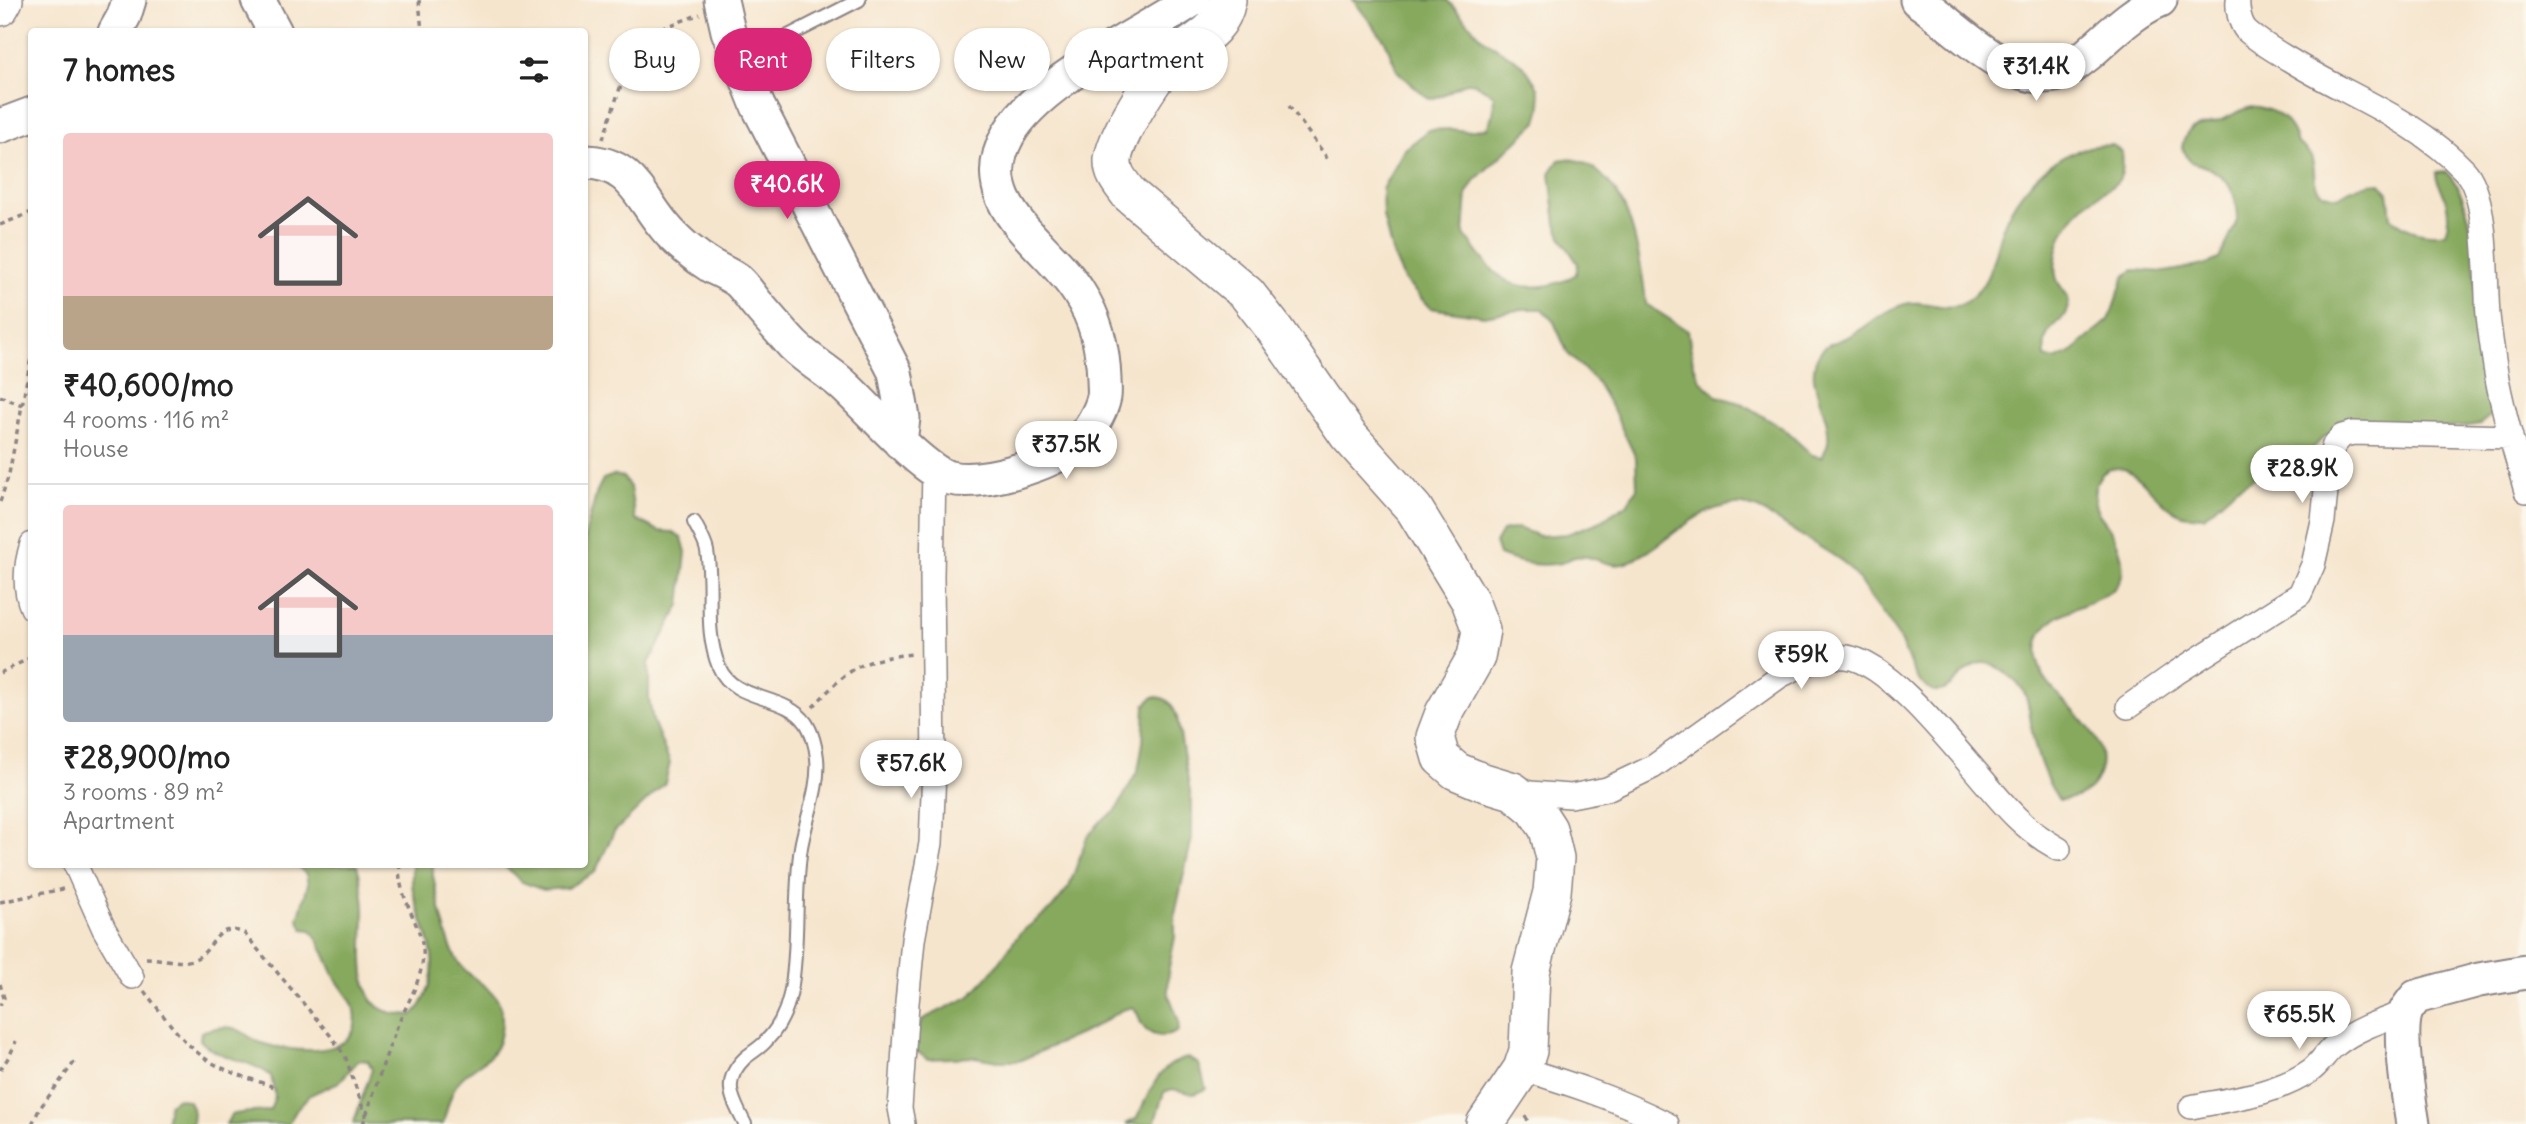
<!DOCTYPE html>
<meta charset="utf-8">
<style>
body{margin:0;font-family:Delius,sans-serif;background:#f6f6f6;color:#222;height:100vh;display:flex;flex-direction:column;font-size:26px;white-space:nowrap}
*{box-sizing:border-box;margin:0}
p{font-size:23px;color:#767676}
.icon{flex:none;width:38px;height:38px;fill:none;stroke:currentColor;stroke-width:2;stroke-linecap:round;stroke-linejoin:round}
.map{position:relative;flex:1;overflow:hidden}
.panel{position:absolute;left:28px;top:28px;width:560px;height:840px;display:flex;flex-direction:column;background:#fff;border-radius:7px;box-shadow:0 2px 5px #0004}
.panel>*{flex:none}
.top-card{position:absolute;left:609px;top:28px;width:665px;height:63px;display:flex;gap:14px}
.price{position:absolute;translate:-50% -60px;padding:0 16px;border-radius:24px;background:#fff;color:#222;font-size:23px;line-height:46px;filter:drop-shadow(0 2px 4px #0008)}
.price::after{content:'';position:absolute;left:50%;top:42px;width:21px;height:16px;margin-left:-10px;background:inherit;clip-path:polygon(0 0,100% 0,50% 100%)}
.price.on{background:#db2777;color:#fff}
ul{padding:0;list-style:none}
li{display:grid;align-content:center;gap:14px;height:371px;padding:0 35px}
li+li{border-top:2px solid #e0e0e0}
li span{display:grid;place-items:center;height:217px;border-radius:7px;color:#555}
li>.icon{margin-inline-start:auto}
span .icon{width:126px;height:126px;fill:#fffc;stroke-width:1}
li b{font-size:30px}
h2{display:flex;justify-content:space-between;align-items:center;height:84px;padding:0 35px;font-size:30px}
.pill{padding:0 24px;border-radius:32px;background:#fff;box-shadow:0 2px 5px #0004;font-size:24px;line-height:63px}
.pill.on{background:#db2777;color:#fff}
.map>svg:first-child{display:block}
</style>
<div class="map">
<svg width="2526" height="1124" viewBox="0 0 2526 1124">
<rect width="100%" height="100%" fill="#fbf7ec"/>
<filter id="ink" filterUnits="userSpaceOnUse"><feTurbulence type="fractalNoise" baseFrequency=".0143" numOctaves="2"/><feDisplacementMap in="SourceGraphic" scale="14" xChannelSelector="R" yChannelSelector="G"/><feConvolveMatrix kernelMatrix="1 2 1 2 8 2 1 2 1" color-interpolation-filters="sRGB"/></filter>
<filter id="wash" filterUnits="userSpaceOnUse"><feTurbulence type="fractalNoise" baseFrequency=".00686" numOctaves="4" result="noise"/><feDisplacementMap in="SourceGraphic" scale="28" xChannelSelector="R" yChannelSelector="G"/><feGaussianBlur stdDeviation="1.57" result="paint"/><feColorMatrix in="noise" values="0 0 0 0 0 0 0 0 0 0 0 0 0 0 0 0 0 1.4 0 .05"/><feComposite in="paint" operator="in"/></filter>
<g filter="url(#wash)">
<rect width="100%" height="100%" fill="#f6e5cd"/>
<path fill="#86a95d" stroke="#54664c" stroke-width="2" d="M1353 0H1447L1483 39 1524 66 1538 87 1541 106 1537 122 1475 180 1467 193 1464 234C1476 249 1487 268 1504 279 1522 292 1559 287 1576 274L1578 264 1563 241 1556 224 1550 173 1559 160C1590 153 1617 187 1627 213 1636 235 1644 280 1646 304L1688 331 1693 363 1700 380 1717 396 1743 404 1784 429 1812 455 1822 457C1824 452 1828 447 1828 442 1832 413 1802 381 1819 354 1825 343 1835 343 1845 338 1867 329 1881 310 1905 304 1926 298 1947 315 1967 301 1991 284 1992 261 2000 236 2012 196 2045 159 2086 148 2094 145 2104 146 2113 145L2122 153C2126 187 2113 183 2090 201 2082 206 2073 217 2068 225 2059 238 2051 267 2058 282 2062 290 2071 295 2068 306 2063 329 2041 322 2045 357L2055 360 2069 354 2109 320 2124 277 2134 270 2165 272 2204 265 2219 259C2225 246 2233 233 2237 219 2239 214 2237 209 2236 203 2231 178 2213 167 2190 162L2182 147C2187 123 2199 128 2218 121 2229 118 2243 107 2254 107 2258 106 2261 108 2265 109 2284 114 2291 125 2297 143 2324 158 2307 181 2321 192 2325 195 2333 196 2338 197 2351 188 2365 183 2381 183L2388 192 2391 217C2405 231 2426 237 2445 233 2451 218 2448 203 2441 188 2438 182 2436 180 2436 173L2446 172C2483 209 2472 286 2478 334 2481 361 2489 387 2491 415L2480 424 2462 427 2333 432 2322 439 2311 450 2297 458 2282 459 2265 472 2236 488 2204 517C2198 516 2190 517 2183 515 2156 508 2135 455 2106 471 2100 474 2096 482 2095 488 2091 513 2103 515 2113 534 2119 546 2124 562 2122 575 2114 614 2020 599 2040 668 2051 704 2124 733 2095 783 2086 796 2073 799 2059 800 2047 784 2035 752 2032 732 2030 719 2030 702 2023 690 2019 684 2010 677 2004 672 1962 638 1956 713 1924 685 1912 676 1905 648 1897 634 1889 622 1880 611 1872 600 1863 587 1856 573 1843 562 1827 550 1810 542 1794 531 1774 519 1756 502 1732 505 1690 510 1664 548 1626 563 1608 570 1593 553 1575 557 1570 558 1566 562 1561 563 1540 567 1518 563 1499 555L1495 543 1502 531 1518 528 1539 536 1567 534 1599 522 1627 504 1637 488 1636 458 1614 412 1596 381 1568 354 1554 322 1542 309H1524L1484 316 1430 308 1404 280 1392 252 1383 216 1382 189 1404 150 1429 130 1451 129 1467 131 1487 128 1493 113 1494 96C1460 68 1462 93 1429 99L1398 72 1385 41Z
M614 475 623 477 630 487 635 519 659 531 672 532 682 538 686 552 680 605 649 663V700L653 721 670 763 665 783 614 832 595 872 567 888 543 890 522 882 503 865 584 864 585 536 597 491 603 479Z
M1153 697C1168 697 1172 703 1177 717L1192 803V838L1175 914V937L1169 967 1168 992 1179 1022 1178 1031C1166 1039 1149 1038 1141 1023 1138 1016 1139 1013 1133 1007L1122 1010 1089 1030 1019 1061H998L975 1057 927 1059 915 1050 914 1035 923 1019 969 997 991 973 1020 933 1052 908 1069 887 1087 837 1101 821 1115 812 1138 770 1143 742 1145 705Z
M288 865H357C361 879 363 893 364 908 365 933 355 992 380 1008 389 1014 401 1014 412 1015 420 1009 423 1002 427 992 442 957 423 929 414 895 411 886 412 876 412 867V865H433V876C439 901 443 930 454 954 470 990 512 982 500 1037 495 1062 470 1065 457 1084 449 1096 447 1110 443 1124H353L372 1069 368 1061 359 1060 339 1082 310 1095 299 1106 288 1124H226L231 1115C245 1111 256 1113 270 1110L275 1097 271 1076C251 1059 218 1060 200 1040L201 1032C212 1028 221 1026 233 1028 244 1030 250 1040 261 1043 289 1052 364 1061 355 1011 352 998 342 990 336 979 327 962 323 945 311 930L303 929 298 919 308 884 306 874 298 867Z
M1188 1058 1199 1064 1206 1089 1194 1094 1172 1089 1164 1092 1154 1124H1126L1136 1119C1150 1094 1156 1064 1188 1058Z
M178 1098 189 1101 193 1111 192 1124H166L169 1104Z"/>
</g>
<g filter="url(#ink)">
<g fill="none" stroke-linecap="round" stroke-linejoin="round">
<g stroke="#8c8484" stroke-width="16">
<path id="lane" d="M743 59 859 0
M694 522C699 532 705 541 707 551 714 590 703 628 719 667 734 703 785 693 806 723 812 732 816 747 817 758 820 787 806 818 801 847 794 893 799 940 792 984 789 1005 781 1026 766 1041 760 1048 752 1052 745 1058 721 1081 732 1099 745 1124"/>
</g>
<g stroke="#8c8484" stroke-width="26">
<path id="street" d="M2238 0C2237 9 2240 23 2246 30 2259 42 2275 51 2290 60 2348 96 2416 119 2464 170 2489 195 2485 280 2488 315 2490 334 2493 354 2496 373 2503 413 2515 452 2526 491
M32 544C25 566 23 587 32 608
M2128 707 2176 673 2300 594 2313 565 2323 521 2329 460 2334 445 2342 436 2353 433 2511 437
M1516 792 1571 796 1607 789 1653 767 1780 676C1800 666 1823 654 1846 657 1897 663 1978 780 2016 817 2029 830 2043 840 2059 849
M75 864 104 929 132 977
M1522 1069C1572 1084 1620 1100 1667 1124
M2191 1107C2230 1099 2277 1094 2310 1071 2319 1065 2325 1054 2333 1047 2355 1029 2380 1021 2406 1012
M903 1124 900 1108 907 1003 913 940 931 843 934 770 932 576 934 470"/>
</g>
<g stroke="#8c8484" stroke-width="37">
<path id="secondary" d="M258 0 275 32
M721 0 728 31 758 106 895 372 903 418 900 442
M1917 0C1954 24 2007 85 2055 75 2066 72 2078 62 2087 55 2109 36 2133 11 2160 0
M115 32 124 16 129 0
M0 126 32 114
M584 162C632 162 640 198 665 227 676 241 696 257 711 266 720 271 730 275 738 281 745 287 751 297 757 304 769 318 781 332 793 345 807 359 826 370 841 383 865 404 922 471 950 478 983 485 1050 465 1076 443 1088 434 1101 412 1104 397 1105 392 1104 384 1104 379 1103 348 1096 319 1079 293 1048 242 969 206 1008 135 1039 80 1139 36 1192 0
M2413 1124C2409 1100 2398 1032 2406 1011 2408 1007 2413 1001 2416 997L2479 980 2526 972"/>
</g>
<g stroke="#8c8484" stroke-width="40">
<path id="primary" d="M1227 0C1221 34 1193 41 1170 61 1153 76 1115 138 1113 160 1112 174 1121 183 1129 194L1247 294 1275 330 1348 435 1414 509 1470 601 1481 630 1476 657 1444 713 1435 737 1441 758 1456 771 1480 781 1513 791 1535 809 1548 829 1555 858 1552 892 1531 972 1528 1051 1522 1069 1485 1124
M0 7 4 0"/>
</g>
<path stroke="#8c8484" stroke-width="3.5" stroke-dasharray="5 5" stroke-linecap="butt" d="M419 0 422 32
M1289 106 1328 159
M603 139 632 52C647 30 676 24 700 14
M0 225 32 212
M0 396 22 405
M0 502 9 474 32 353
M0 673 32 657
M813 707C848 669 860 659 913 654
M0 902 63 889
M146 958C161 958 181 965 195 959 216 949 214 921 244 933L330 1035 345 1056 366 1117
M0 984 4 998 0 1005
M144 991C162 1013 179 1039 202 1056 223 1072 253 1079 277 1088
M0 1070 10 1055 16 1041
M1525 1116 1530 1124
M32 1124 40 1108 76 1060
M363 1124C374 1094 383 1062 395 1032 404 1008 421 984 423 957 426 928 395 897 400 864"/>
<use href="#lane" stroke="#fff" stroke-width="12"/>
<use href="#street" stroke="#fff" stroke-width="23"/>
<use href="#secondary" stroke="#fff" stroke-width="33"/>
<use href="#primary" stroke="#fff" stroke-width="37"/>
</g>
</g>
</svg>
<b class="price" style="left:2036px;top:103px">₹31.4K</b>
<b class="price on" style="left:787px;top:221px">₹40.6K</b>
<b class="price" style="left:1066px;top:481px">₹37.5K</b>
<b class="price" style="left:2302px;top:505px">₹28.9K</b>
<b class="price" style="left:1801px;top:691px">₹59K</b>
<b class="price" style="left:911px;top:800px">₹57.6K</b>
<b class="price" style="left:2299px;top:1051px">₹65.5K</b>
<div class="top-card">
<a class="pill">Buy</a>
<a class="pill on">Rent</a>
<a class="pill">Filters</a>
<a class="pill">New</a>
<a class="pill">Apartment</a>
</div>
<section class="panel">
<h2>7 homes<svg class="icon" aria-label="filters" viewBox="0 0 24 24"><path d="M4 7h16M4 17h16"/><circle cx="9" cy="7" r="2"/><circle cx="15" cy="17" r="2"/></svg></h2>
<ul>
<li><span style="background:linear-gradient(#f6c9c9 75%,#b9a48a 0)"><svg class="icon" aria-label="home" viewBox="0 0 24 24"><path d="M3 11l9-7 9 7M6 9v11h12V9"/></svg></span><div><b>₹40,600/mo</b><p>4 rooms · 116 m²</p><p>House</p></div></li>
<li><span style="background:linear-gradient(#f6c9c9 60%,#9aa5b1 0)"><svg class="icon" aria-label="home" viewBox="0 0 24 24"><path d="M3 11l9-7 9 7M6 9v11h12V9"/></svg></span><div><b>₹28,900/mo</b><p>3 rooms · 89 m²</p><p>Apartment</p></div></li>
</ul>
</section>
</div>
